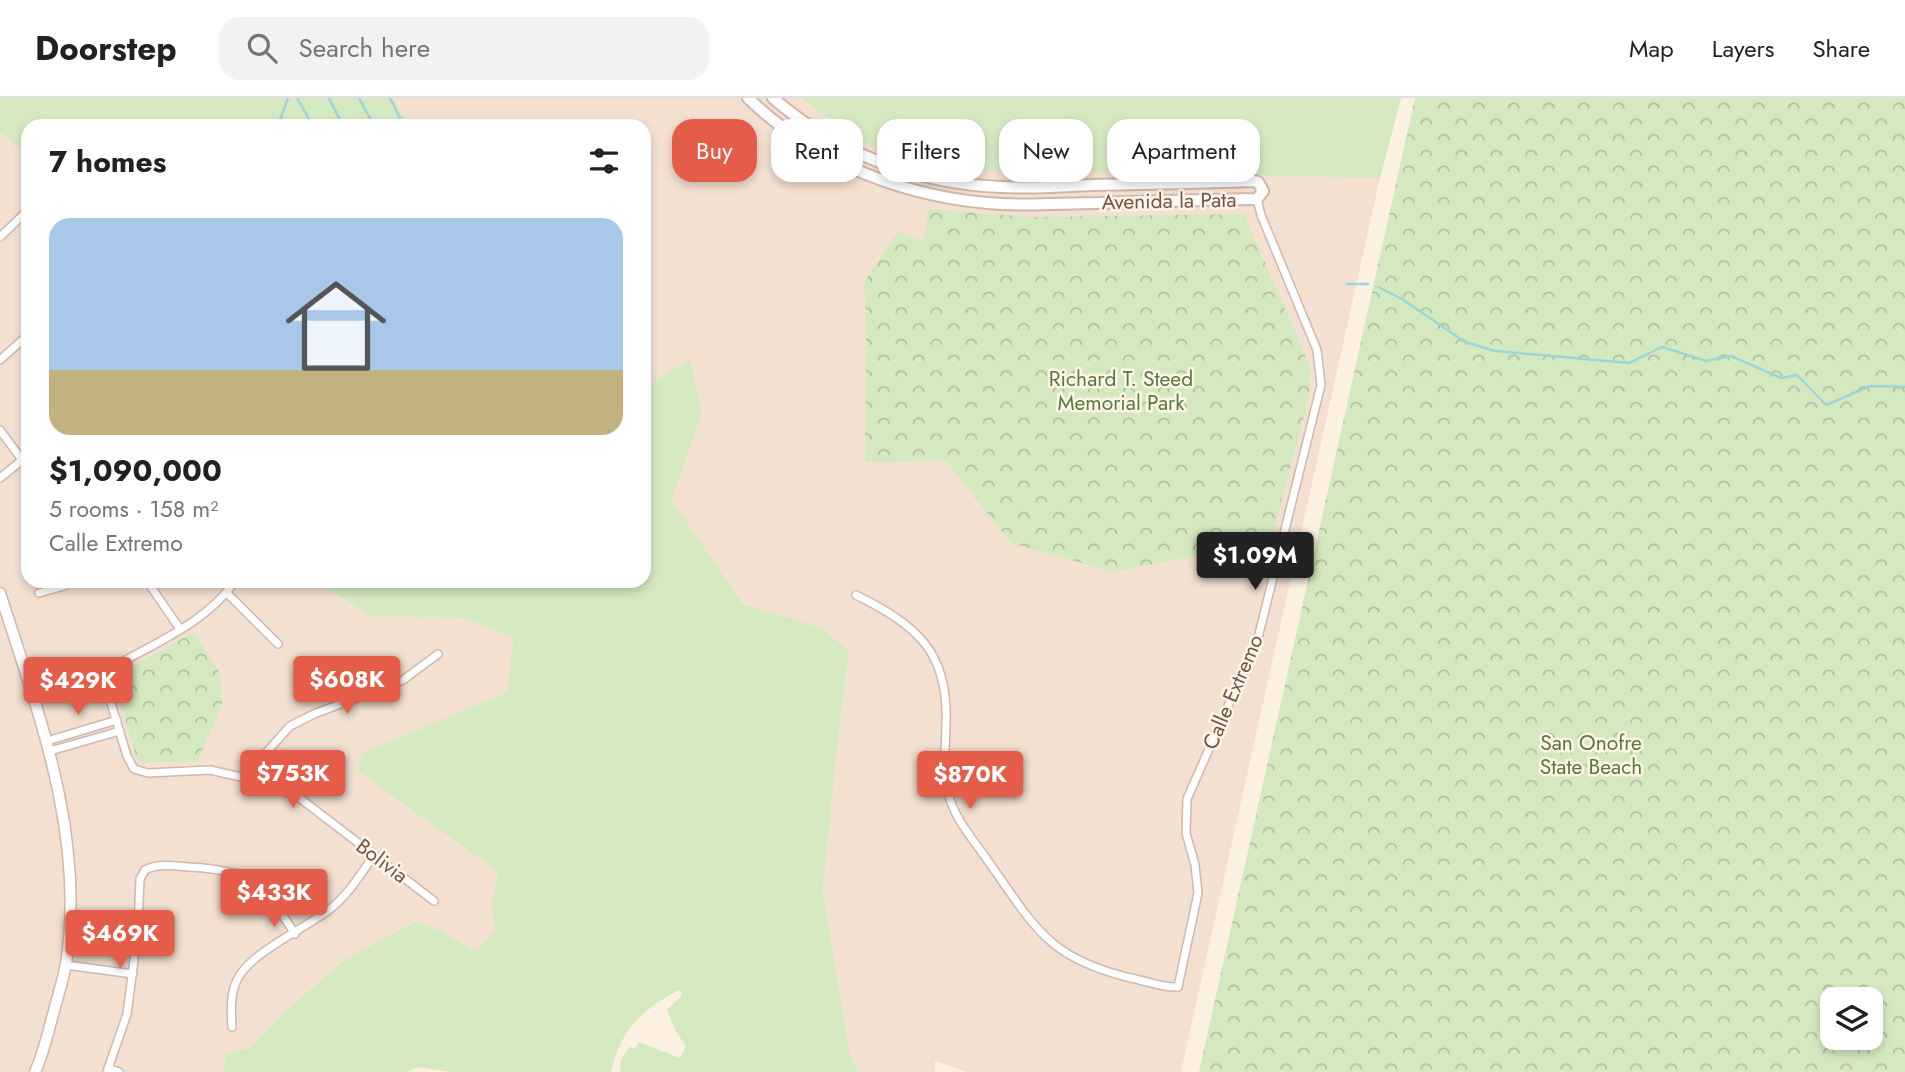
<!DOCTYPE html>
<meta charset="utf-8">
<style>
body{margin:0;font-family:Jost,sans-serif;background:#f2f2f2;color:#202124;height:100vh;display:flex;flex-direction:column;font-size:26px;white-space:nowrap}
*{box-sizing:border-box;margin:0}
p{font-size:23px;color:#757577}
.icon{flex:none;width:38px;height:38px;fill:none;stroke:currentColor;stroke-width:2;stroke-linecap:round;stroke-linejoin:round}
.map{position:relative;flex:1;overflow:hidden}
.drawer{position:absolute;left:21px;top:21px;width:630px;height:469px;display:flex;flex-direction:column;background:#fff;border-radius:21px;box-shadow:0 4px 10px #0003}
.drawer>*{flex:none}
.banner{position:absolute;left:672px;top:21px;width:665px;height:63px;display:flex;gap:14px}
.tools{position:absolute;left:1820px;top:889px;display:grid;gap:14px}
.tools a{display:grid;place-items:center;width:63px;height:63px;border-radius:14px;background:#fff;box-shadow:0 4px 10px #0003;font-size:35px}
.price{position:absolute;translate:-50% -60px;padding:0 16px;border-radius:7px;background:#e55c48;color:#fff;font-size:23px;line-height:46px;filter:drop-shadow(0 2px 4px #0008)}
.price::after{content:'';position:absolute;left:50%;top:42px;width:21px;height:16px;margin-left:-10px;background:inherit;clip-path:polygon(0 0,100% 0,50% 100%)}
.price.on{background:#222;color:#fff}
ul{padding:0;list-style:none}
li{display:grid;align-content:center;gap:14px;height:371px;padding:0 28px}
li span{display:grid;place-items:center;height:217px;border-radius:21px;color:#555}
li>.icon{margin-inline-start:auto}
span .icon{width:126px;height:126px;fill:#fffc;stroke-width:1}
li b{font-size:30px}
h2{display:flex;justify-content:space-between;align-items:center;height:84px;padding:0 28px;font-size:30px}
.tag{padding:0 24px;border-radius:21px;background:#fff;box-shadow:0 4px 10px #0003;font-size:24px;line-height:63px}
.tag.on{background:#e55c48;color:#fff}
header{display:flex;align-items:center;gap:42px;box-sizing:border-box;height:98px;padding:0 35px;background:#fff;border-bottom:2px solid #e0e0e0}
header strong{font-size:33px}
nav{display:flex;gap:38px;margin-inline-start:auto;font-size:24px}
.search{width:490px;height:63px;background:#f2f2f2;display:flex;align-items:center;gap:18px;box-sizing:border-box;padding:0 24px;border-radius:21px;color:#757577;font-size:26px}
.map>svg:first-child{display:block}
</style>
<header>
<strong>Doorstep</strong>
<div class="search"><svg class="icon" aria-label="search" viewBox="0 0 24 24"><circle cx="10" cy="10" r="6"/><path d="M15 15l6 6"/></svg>Search here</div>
<nav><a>Map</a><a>Layers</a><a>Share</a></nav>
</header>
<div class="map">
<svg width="1905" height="974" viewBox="0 0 1905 974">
<defs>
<pattern id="forest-crowns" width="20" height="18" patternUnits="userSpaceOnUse" patternTransform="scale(1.75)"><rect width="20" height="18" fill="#d5e9c1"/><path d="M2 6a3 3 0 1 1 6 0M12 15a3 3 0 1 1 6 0" fill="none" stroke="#b1bf9f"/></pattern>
</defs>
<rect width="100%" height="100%" fill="#fcf0e2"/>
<path fill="#f3e0d1" d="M392 0H1401L1380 80 1181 974H967L935 963V974H859L850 957 823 792 837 651 849 553 822 530 743 506 672 402 702 315 689 262 644 290V28H410Z
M0 35 28 56V483H327L326 490 372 518 464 520 513 539 507 594 362 656 358 672 498 774 491 808 495 833 476 853 437 831 285 914 248 951 226 956 223 974H0Z"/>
<path fill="#d5e9c1" d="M0 0H392L410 28H28V56L0 35Z
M801 0H1401L1380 80 946 71 863 45Z
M690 261 702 315 672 402 743 506 822 530 849 553 837 651 823 792 850 957 859 974H620L621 962 629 949 635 950 639 944 680 960 686 948 676 934 667 912 682 897 679 892C643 911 620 932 611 974H450L418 969 408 974H223L226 956 248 951 285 914 343 863 415 824 437 831 476 853 495 833 491 808 498 774 358 673 361 656 507 594 513 540 464 520 372 518 326 490 327 483H644V290Z"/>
<path fill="url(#forest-crowns)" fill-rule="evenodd" d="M1415 0H1905V974H1199ZM1871 901V940H1832V901Z
M928 111 1030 119 1244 116 1310 268 1309 300 1271 442 1114 474 1011 445 946 363 865 364 866 220 864 184 898 133 924 144Z
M194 534 221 577 222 607 198 663 143 665 137 661 114 585 117 577Z"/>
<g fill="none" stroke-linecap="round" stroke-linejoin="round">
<path stroke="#9ed3d7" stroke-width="2.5" d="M297 0 313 28
M329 0 343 28
M359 0 374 28
M390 0 404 28
M280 21 286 28
M278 28 288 0
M1347 186H1368
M1378 189 1402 201 1465 244 1495 253 1629 265 1662 249 1706 263 1731 258 1781 280 1797 277 1826 307 1870 288 1905 289"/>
<g stroke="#cfb8ac" stroke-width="10">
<path id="minor" d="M0 139 28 112
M0 262 28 237
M0 332 28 370
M0 380 21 363
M147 483 180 531
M235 483C207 524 157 544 115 568L106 577V589L127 658 134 671 148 675 210 672 254 682 297 698 434 803
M39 495 64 488 70 483
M227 495 278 546
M856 497C916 527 949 553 946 626 946 649 942 671 948 694 954 721 973 741 988 763 1035 829 1047 860 1131 880 1146 883 1163 890 1178 889L1198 795 1195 767 1186 735 1187 701 1258 540 1321 287 1317 252 1261 117 1257 101
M47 643 117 622
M50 653 120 633
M254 682 265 656 290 628 314 616 403 582 438 556
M66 867 133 876
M232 929C231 913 230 897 237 882 249 855 306 830 330 811 348 797 361 776 374 757
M108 970 119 974
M107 974 127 916 138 831 140 781 145 772C158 765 175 768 189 769 250 772 263 786 295 836"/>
</g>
<g stroke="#cfb8ac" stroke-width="13">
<path id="tertiary" d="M0 495C38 614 86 738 66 866 63 882 58 897 54 913 48 934 44 954 35 974"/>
</g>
<g stroke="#d2b7a9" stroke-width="14">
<path id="secondary" d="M748 0C816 66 909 101 1002 106 1034 108 1066 105 1098 105 1151 103 1204 102 1257 101L1263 93 1258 84 1253 83C1199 85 1146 86 1093 87 1063 88 1032 91 1002 89 918 86 836 55 773 0"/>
</g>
<use href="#minor" stroke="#fff" stroke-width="7"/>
<use href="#tertiary" stroke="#fff" stroke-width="10"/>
<use href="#secondary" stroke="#fff" stroke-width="10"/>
</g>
<g text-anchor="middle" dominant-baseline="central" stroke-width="5" stroke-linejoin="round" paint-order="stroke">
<g font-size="21" fill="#735449" stroke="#fff4e8">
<text transform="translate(1169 103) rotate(-1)">Avenida la Pata</text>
<text transform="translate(1233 594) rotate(-67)">Calle Extremo</text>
<text transform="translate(382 763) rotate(37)">Bolivia</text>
</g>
<g font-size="21" fill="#577942" stroke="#fff4e8">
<text x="1121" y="281">Richard T. Steed<tspan x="1121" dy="24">Memorial Park</tspan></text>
<text x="1591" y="645">San Onofre<tspan x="1591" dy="24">State Beach</tspan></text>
</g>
</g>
</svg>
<div class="tools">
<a><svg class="icon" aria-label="layers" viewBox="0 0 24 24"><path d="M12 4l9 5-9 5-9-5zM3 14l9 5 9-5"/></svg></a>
</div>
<b class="price on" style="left:1255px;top:494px">$1.09M</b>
<b class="price" style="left:347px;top:618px">$608K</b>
<b class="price" style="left:78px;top:619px">$429K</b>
<b class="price" style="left:293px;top:712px">$753K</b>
<b class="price" style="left:970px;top:713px">$870K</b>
<b class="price" style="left:274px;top:831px">$433K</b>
<b class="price" style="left:120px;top:872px">$469K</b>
<div class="banner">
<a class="tag on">Buy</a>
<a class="tag">Rent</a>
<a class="tag">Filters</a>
<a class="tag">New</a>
<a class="tag">Apartment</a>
</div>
<section class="drawer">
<h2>7 homes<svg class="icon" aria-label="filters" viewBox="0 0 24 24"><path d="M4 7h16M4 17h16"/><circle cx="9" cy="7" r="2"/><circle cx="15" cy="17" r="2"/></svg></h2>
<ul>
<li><span style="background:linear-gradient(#a9c7e8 70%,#c2b280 0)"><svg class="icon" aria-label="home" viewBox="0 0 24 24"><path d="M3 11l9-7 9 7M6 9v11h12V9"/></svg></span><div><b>$1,090,000</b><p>5 rooms · 158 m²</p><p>Calle Extremo</p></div></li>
</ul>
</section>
</div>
